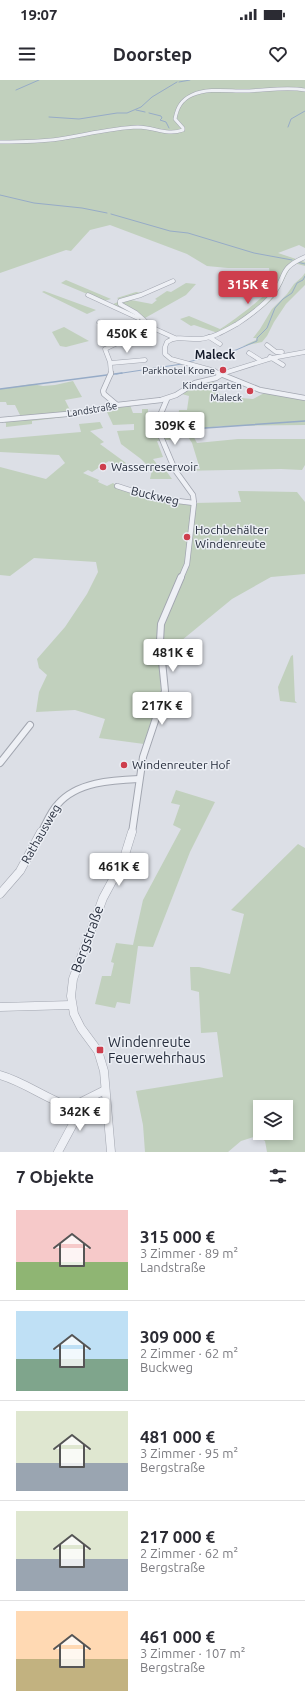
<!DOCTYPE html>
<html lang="de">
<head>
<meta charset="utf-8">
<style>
  body { margin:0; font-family:Ubuntu,sans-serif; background:#f7f7f7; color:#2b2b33; height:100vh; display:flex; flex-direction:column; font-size:15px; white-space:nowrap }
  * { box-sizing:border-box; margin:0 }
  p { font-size:13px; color:#7c7c81 }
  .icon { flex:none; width:22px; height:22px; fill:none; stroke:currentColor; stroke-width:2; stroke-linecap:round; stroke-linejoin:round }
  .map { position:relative; height:1072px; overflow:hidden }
  .panel { display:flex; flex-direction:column; background:#fff; flex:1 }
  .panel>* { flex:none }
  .controls { position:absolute; left:253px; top:1020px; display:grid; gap:8px }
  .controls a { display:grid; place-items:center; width:40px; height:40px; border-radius:0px; background:#fff; box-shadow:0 2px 6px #0003; font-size:20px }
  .price { position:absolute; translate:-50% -34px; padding:0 9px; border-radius:4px; background:#fff; color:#222; font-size:13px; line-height:26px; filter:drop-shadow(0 1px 2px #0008) }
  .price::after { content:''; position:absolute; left:50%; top:24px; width:12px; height:9px; margin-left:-6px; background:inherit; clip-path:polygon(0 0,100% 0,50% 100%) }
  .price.active { background:#ce3e4d; color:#fff }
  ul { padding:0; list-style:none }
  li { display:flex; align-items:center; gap:12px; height:100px; padding:0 16px }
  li+li { border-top:1px solid #e1e1e2 }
  li span { display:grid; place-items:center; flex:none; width:112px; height:80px; border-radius:0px; color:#555 }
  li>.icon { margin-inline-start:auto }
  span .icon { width:48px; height:48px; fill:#fffc; stroke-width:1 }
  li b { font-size:17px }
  h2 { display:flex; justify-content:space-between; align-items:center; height:48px; padding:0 16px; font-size:17px }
  .status { display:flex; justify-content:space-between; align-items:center; height:28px; padding:0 20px; background:#fff; direction:ltr }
  .status svg { height:11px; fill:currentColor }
  header { display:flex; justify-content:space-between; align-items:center; height:52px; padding:0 16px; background:#fff; font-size:18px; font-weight:700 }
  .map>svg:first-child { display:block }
</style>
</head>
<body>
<div class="status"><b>19:07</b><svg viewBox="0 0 49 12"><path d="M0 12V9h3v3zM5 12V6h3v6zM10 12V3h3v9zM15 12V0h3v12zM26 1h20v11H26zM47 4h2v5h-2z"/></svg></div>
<header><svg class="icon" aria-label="menu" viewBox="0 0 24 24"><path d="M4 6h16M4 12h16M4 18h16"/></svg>Doorstep<svg class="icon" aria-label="heart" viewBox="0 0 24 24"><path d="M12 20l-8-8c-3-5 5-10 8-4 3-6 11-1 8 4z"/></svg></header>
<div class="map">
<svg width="305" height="1072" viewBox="0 0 305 1072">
  <rect width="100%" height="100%" fill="#dcdfe6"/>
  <g fill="#c1d0bd" fill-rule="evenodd">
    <path d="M 0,0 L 305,0 L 305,168 L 299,165 L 278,173 L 305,182 L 305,186 L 294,183 C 285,194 283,205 275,216 C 267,227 237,246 224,253 L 218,253 L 194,245 L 191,246 L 180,239 L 189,236 L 220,249 C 228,245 266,216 269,210 C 273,203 270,195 269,188 L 228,188 L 207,186 L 187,174 L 110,145 L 90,150 L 71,171 L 66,170 L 0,193 Z"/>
    <path d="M 305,193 L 305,205 L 286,224 L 274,242 L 267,256 L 262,262 L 243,266 L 256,260 L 257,258 L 253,258 L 260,249 L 272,229 L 287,214 L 294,204 L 302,197 Z"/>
    <path d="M 66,200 L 111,219 L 104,221 L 61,203 Z"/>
    <path d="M 186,203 L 196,204 L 186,215 L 145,238 L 141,235 L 138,236 L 111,225 L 118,222 L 120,220 L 117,218 L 136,212 L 143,213 L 131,220 L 152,224 L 157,220 L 155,219 L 167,211 L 171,212 Z"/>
    <path d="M 44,211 L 96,230 L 87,234 L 42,212 Z"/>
    <path d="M 64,247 L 89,261 L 66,267 L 60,266 L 52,252 Z"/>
    <path d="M 73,301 L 82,317 L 65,320 L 73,336 L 32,341 L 32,344 L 6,347 L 6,343 L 1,340 L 21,337 L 15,325 L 7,325 L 6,322 L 0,322 L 0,309 L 32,304 L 43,306 L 55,305 Z"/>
    <path d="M 211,301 L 217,304 L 212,311 L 229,317 L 253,319 L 266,312 L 305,318 L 305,345 L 221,346 L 190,350 L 197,363 L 238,359 L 305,359 L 305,385 L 302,390 L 281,389 L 176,391 L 175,390 L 200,389 L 192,363 L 183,349 L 173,351 L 177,359 L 157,361 L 163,377 L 153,379 L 160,388 L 164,388 L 172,399 L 150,399 L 152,390 L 141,379 L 121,364 L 117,351 L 134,350 L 134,344 L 113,345 L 107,332 L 113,331 L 110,327 L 130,325 L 133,333 L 142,333 L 142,329 L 148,329 L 148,335 L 160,335 L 158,340 L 178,340 L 179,330 L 187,330 L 189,316 L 182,314 L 196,305 Z"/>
    <path d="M 100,342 L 103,348 L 90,351 L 104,362 L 100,364 L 126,383 L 122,389 L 109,381 L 92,392 L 88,390 L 83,393 L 99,400 L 98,402 L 107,406 L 113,403 L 117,406 L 154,418 L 194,423 L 241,422 L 238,411 L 297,412 L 305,422 L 305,494 L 271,497 L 232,519 L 159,579 L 161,612 L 144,664 L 99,658 L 105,639 L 75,630 L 36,632 L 39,612 L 47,595 L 39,588 L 37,579 L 65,547 L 87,514 L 98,492 L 96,482 L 34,478 L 10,496 L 0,495 L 0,387 L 46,399 L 65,383 L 59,375 L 0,372 L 0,359 L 81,352 L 79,344 Z"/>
    <path d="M 293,575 L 295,621 L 297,623 L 280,621 L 278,607 L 291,576 Z"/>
    <path d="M 176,710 L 215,722 L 190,772 L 153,867 L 138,866 L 130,924 L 117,922 L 115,928 L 95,924 L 102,896 L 111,896 L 114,883 L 111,882 L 116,863 L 133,865 L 143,820 L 181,749 L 173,745 L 180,725 L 171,723 Z"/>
    <path d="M 298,764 L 305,768 L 305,1072 L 267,1072 L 265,1061 L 257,1056 L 241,1061 L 228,1072 L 145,1072 L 143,1045 L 136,1011 L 223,997 L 217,952 L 201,953 L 199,912 L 191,910 L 190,887 L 199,887 L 230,894 L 244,834 L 231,830 ZM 260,1027 L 286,1027 L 286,1053 L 260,1053 Z"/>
  </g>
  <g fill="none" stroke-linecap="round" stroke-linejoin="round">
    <g stroke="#96abc7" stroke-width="1">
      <path d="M 179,2 L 190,0"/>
      <path d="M 16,10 L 39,0"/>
      <path d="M 136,30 L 145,32"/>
      <path d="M 149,33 L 161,36 L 162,38 L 160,40 L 166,42 L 169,48"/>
      <path d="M 49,37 L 79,39 L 117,33 L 127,33 L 141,27 L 152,17 L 177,2"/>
      <path d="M 288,47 L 291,39 L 305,31"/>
      <path d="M 0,115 L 34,123 L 82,128 L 107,133"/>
      <path d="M 111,134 L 170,151 L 188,153 L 254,173 L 292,180"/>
      <path d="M 297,182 L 305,184"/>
      <path d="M 188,282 L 236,270 L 257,261 L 257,258 L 267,248 L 275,228 L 283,219 L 292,213 L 297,203 L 303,200 L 305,196"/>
      <path d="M 116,294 L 182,284"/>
    </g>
    <g stroke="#96abc7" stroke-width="1.5">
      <path d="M 0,309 L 122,293"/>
      <path d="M 191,349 L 305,341"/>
    </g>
    <g stroke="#a2a6b0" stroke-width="4">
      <path id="minor-far4" d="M 0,62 C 20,62 39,62 59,59 C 85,55 111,48 138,47 C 154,47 167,56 183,50 L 183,48 L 175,39 C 177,28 181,20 192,15 C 208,8 227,11 244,11 C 264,11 285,6 305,10"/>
    </g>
    <g stroke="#a2a6b0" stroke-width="5">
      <g id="minor-far3">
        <path d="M 88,215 L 138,238"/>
        <path d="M 99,242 L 110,246 L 137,249"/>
        <path d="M 153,248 L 136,233 L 120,224 L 120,221 L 141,215 L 173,201"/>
        <path d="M 209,257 L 220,264"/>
        <path d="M 267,265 L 276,272 L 282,272"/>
        <path d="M 249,273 L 260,280"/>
        <path d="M 270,277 L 283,285"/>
        <path d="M 111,283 L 145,280"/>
        <path d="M 111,294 L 110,282 L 105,269 L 130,257 L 137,249 L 153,248 L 175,258"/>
        <path d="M 219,294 L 215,291 L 171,279 L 165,274 L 165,267 L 167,262 C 177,255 189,260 200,259 C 213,258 226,250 237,244 C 249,236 263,226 272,215 C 288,196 277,189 305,177"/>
        <path d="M 221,294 L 272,278 L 305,272"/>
      </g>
    </g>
    <g stroke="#a2a6b0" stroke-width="6">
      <g id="minor-far2">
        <path d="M 111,293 L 103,311 L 104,314 L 117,325"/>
        <path d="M 218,293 L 260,310 L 305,318"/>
        <path d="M 167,319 L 156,345 L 175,390 L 193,415 L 194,423 L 187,484 L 181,498"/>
        <path d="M 0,340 L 78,333 L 117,325 L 161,320 L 176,315 L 195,303 L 216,298 L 224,293"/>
        <path d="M 117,406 L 154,418 L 194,423"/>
      </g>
    </g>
    <g stroke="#a2a6b0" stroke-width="8">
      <g id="minor-far1">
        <path d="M 0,683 L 30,645"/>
        <path d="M 41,753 C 46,744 50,732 58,724 C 77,702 112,700 139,699"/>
        <path d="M 132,753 L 143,677 L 165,611 L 160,561 L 161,544 L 181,497"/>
      </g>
    </g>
    <g stroke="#a2a6b0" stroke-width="9">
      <g id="minor">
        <path d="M 0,814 L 20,791 L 41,752"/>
        <path d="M 0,927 L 71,925"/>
        <path d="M 0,995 C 25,1002 46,1019 71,1027 L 105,1010"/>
        <path d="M 58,1072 L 73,1044 L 75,1027"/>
        <path d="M 111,1072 L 104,991 L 98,971 L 81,948 L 74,934 L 71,916 L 73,899 L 103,818 L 123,781 L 132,752"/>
      </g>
    </g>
    <use href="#minor-far4" stroke="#eef0f5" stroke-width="3"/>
    <use href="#minor-far3" stroke="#eef0f5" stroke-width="4"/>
    <use href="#minor-far2" stroke="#eef0f5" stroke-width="4.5"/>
    <use href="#minor-far1" stroke="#eef0f5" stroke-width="6"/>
    <use href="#minor" stroke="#eef0f5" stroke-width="8"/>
  </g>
  <g fill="#ce3e4d" stroke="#ebeef4" stroke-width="1.5">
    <circle cx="223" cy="290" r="4"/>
    <circle cx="250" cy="311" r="4"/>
    <circle cx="103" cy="387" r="4"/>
    <circle cx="187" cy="457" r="4"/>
    <circle cx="124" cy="685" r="4"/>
    <rect x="96" y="966" width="8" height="8" rx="2"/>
  </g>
  <g text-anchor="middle" stroke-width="3" stroke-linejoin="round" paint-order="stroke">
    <g font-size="10" fill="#262d3c" stroke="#ebeef4" text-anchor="end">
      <text x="215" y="294">Parkhotel Krone</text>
      <text x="242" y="309">Kindergarten<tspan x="242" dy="12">Maleck</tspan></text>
    </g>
    <g font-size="10" fill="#262d3c" stroke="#ebeef4">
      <text transform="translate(92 329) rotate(-9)" y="4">Landstraße</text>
    </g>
    <g font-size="12" font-weight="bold" fill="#181e2d" stroke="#ebeef4">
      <text x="215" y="279">Maleck</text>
    </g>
    <g font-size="12" fill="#262d3c" stroke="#ebeef4" text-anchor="start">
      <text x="111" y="391">Wasserreservoir</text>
      <text x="195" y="454">Hochbehälter<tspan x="195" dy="14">Windenreute</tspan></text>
      <text x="132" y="689">Windenreuter Hof</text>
    </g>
    <g font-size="12" fill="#262d3c" stroke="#ebeef4">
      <text transform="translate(155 416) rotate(13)" y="4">Buckweg</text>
      <text transform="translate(41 754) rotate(-60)" y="4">Rathausweg</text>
    </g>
    <g font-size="14" fill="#262d3c" stroke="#ebeef4">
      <text transform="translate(87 859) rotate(-70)" y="5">Bergstraße</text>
    </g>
    <g font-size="14" fill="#262d3c" stroke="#ebeef4" text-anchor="start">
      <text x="108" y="967">Windenreute<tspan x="108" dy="16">Feuerwehrhaus</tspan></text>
    </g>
  </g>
</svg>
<div class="controls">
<a><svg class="icon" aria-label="layers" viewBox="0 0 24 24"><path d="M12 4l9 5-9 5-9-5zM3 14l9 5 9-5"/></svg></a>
</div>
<b class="price active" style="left:248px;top:225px">315K €</b>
<b class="price" style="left:127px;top:274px">450K €</b>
<b class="price" style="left:175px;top:366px">309K €</b>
<b class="price" style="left:173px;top:593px">481K €</b>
<b class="price" style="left:162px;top:646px">217K €</b>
<b class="price" style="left:119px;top:807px">461K €</b>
<b class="price" style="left:80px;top:1052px">342K €</b>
</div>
<section class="panel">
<h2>7 Objekte<svg class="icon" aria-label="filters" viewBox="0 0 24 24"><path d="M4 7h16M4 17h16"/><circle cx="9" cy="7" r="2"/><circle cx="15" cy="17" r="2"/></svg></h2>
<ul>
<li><span style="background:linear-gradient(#f6c9c9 65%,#8fb573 0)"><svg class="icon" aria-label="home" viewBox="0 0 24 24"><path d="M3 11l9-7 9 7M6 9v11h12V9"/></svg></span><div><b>315 000 €</b><p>3 Zimmer · 89 m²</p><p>Landstraße</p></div></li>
<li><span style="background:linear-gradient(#bfe0f5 60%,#7fa58c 0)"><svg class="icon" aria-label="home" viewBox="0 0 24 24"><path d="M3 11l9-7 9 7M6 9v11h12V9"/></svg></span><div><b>309 000 €</b><p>2 Zimmer · 62 m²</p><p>Buckweg</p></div></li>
<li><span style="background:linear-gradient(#dfe7d0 65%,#9aa5b1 0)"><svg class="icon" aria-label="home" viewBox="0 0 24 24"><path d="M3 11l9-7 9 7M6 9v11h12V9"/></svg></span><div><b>481 000 €</b><p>3 Zimmer · 95 m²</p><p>Bergstraße</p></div></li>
<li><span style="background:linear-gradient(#dfe7d0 60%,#9aa5b1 0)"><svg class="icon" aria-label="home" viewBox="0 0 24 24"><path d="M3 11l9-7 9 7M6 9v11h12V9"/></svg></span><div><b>217 000 €</b><p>2 Zimmer · 62 m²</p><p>Bergstraße</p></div></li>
<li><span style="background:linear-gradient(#ffd9b3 60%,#c2b280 0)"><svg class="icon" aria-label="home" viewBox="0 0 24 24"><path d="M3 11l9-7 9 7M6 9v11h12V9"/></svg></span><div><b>461 000 €</b><p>3 Zimmer · 107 m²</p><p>Bergstraße</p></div></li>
</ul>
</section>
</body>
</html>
